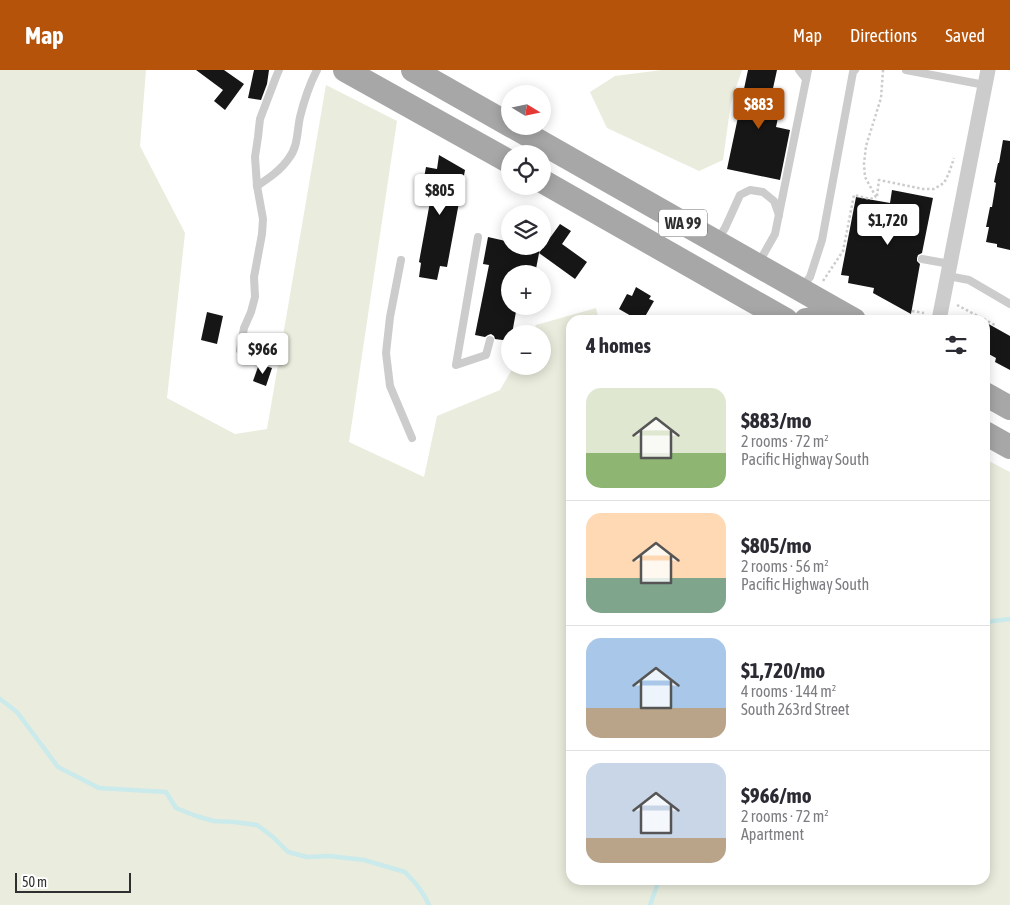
<!DOCTYPE html>
<html lang="en">
<head>
<meta charset="utf-8">
<style>
  body { margin:0; font-family:"Asap Condensed",sans-serif; background:#f2f2f3; color:#2b2b33; height:100vh; display:flex; flex-direction:column; font-size:19px; white-space:nowrap }
  * { box-sizing:border-box; margin:0 }
  p { font-size:16px; color:#7c7c81 }
  .icon { flex:none; width:28px; height:28px; fill:none; stroke:currentColor; stroke-width:2; stroke-linecap:round; stroke-linejoin:round }
  .map { position:relative; flex:1; overflow:hidden }
  .side { position:absolute; left:566px; top:245px; width:424px; height:570px; display:flex; flex-direction:column; background:#fff; border-radius:15px; box-shadow:0 2px 12px #0003 }
  .side>* { flex:none }
  .needle { width:32px; rotate:100deg }
  .buttons { position:absolute; left:501px; top:15px; display:grid; gap:10px }
  .buttons a { display:grid; place-items:center; width:50px; height:50px; border-radius:50%; background:#fff; box-shadow:0 2px 12px #0003; font-size:25px }
  .scale { position:absolute; left:15px; bottom:12px; width:116px; box-sizing:border-box; padding-left:5px; border:2px solid #2f2f2f; border-top:0; font-size:14px; line-height:18px; white-space:nowrap; color:#2f2f2f; -webkit-text-stroke:4px #fff; paint-order:stroke }
  .price { position:absolute; translate:-50% -42px; padding:0 11px; border-radius:5px; background:#fff; color:#222; font-size:16px; line-height:32px; filter:drop-shadow(0 1px 2px #0008) }
  .price::after { content:''; position:absolute; left:50%; top:30px; width:15px; height:11px; margin-left:-8px; background:inherit; clip-path:polygon(0 0,100% 0,50% 100%) }
  .price.on { background:#b45309; color:#fff }
  ul { padding:0; list-style:none }
  li { display:flex; align-items:center; gap:15px; height:125px; padding:0 20px }
  li+li { border-top:1px solid #e1e1e2 }
  li span { display:grid; place-items:center; flex:none; width:140px; height:100px; border-radius:15px; color:#555 }
  li>.icon { margin-inline-start:auto }
  span .icon { width:60px; height:60px; fill:#fffc; stroke-width:1 }
  li b { font-size:21px }
  h2 { display:flex; justify-content:space-between; align-items:center; height:60px; padding:0 20px; font-size:21px }
  header { display:flex; align-items:center; gap:30px; box-sizing:border-box; height:70px; padding:0 25px; background:#b45309; color:#fff }
  header strong { font-size:24px }
  nav { display:flex; gap:28px; margin-inline-start:auto; font-size:18px }
  .map>svg:first-child { display:block }
</style>
</head>
<body>
<header>
<strong>Map</strong>
<nav><a>Map</a><a>Directions</a><a>Saved</a></nav>
</header>
<div class="map">
<svg width="1010" height="835" viewBox="0 0 1010 835">
  <rect width="100%" height="100%" fill="#fff"/>
  <g fill="#eaecdd">
    <path d="M 0,0 L 146,0 L 140,76 L 185,163 L 167,328 L 235,364 L 267,359 L 326,15 L 397,51 L 349,372 L 424,407 L 437,346 L 500,320 L 514,296 L 542,296 L 542,264 L 532,264 L 536,255 L 596,238 L 599,250 L 571,250 L 571,810 L 985,810 L 985,389 L 1010,402 L 1010,835 L 0,835 Z"/>
    <path d="M 662,0 L 742,0 L 731,32 L 723,90 L 699,101 L 607,58 L 590,22 L 615,6 Z"/>
  </g>
  <g fill="none" stroke-linecap="round" stroke-linejoin="round">
    <g stroke="#caeaeb" stroke-width="4.5">
      <path d="M 985,553 L 993,551 L 1010,549"/>
      <path d="M 0,629 L 17,642 L 58,697 L 99,718 L 166,722 L 176,738 L 196,746 L 214,751 L 234,752 L 257,755 L 273,767 L 288,782 L 307,787 L 329,786 L 364,790 L 405,802 L 417,815 L 425,827 L 429,835"/>
      <path d="M 650,835 L 659,810"/>
    </g>
  </g>
  <g fill="#161616">
    <path d="M 196,0 L 224,0 L 244,14 L 225,40 L 214,31 L 223,20 Z"/>
    <path d="M 254,0 L 269,0 L 267,14 L 261,30 L 248,28 Z"/>
    <path d="M 748,0 L 777,0 L 768,41 L 779,43 L 776,57 L 790,60 L 780,110 L 727,99 Z"/>
    <path d="M 1003,70 L 1010,71 L 1010,180 L 997,177 L 997,174 L 986,172 L 989,157 L 986,157 L 990,137 L 992,137 L 996,113 L 994,112 L 998,93 L 999,93 Z"/>
    <path d="M 439,85 L 465,100 L 447,197 L 440,196 L 437,210 L 419,207 L 421,193 L 419,192 L 432,121 L 422,119 L 426,97 L 437,99 Z"/>
    <path d="M 892,120 L 933,128 L 922,183 L 918,185 L 917,188 L 917,191 L 920,194 L 911,244 L 873,223 L 874,218 L 848,213 L 849,206 L 841,205 L 856,127 L 890,133 Z"/>
    <path d="M 560,154 L 571,161 L 562,174 L 587,192 L 575,209 L 539,183 Z"/>
    <path d="M 488,167 L 510,172 L 510,176 L 533,176 L 540,178 L 535,204 L 523,202 L 523,204 L 510,204 L 510,236 L 517,236 L 512,264 L 510,264 L 510,271 L 495,269 L 494,266 L 491,264 L 488,265 L 485,267 L 475,265 L 489,195 L 483,194 Z"/>
    <path d="M 636,217 L 651,226 L 649,229 L 654,231 L 643,250 L 638,250 L 619,239 L 627,224 L 632,226 Z"/>
    <path d="M 207,242 L 223,246 L 217,274 L 201,270 Z"/>
    <path d="M 985,252 L 1010,266 L 1010,300 L 995,292 L 996,288 L 985,282 Z"/>
    <path d="M 259,294 L 272,298 L 266,316 L 253,311 Z"/>
  </g>
  <g fill="none" stroke-linecap="round" stroke-linejoin="round">
    <g stroke="#ccc" stroke-width="2.5" stroke-dasharray="2.5 2.5" stroke-linecap="butt">
      <path d="M 877,126 L 879,110 L 923,119 L 934,119 L 944,113 L 949,103 L 954,88"/>
      <path d="M 876,127 L 865,107 L 864,94 L 866,76 L 881,28 L 883,0"/>
      <path d="M 823,211 L 843,181 L 854,125 L 870,129 L 876,127"/>
      <path d="M 957,235 L 995,255"/>
      <path d="M 912,241 L 924,243"/>
    </g>
    <g stroke="#ccc" stroke-width="8">
      <path d="M 799,0 L 806,9"/>
      <path d="M 906,0 L 985,15"/>
      <path d="M 257,116 C 269,108 281,100 289,88 C 298,77 297,61 300,47 C 304,31 309,15 317,0"/>
      <path d="M 478,167 L 456,295 L 486,285 L 490,270"/>
      <path d="M 718,169 L 725,158 L 740,125 L 750,120 L 763,122 L 774,131 L 779,145"/>
      <path d="M 922,189 L 950,194"/>
      <path d="M 401,190 L 390,247 L 386,283 L 390,316 L 412,368"/>
      <path d="M 758,194 L 775,164 L 808,0"/>
      <path d="M 948,206 L 969,210 L 1010,234"/>
      <path d="M 801,218 L 810,207 L 822,170 L 853,2 L 855,0"/>
      <path d="M 240,280 L 244,258 L 251,242 L 255,227 L 254,207 L 262,164 L 263,149 L 257,116 L 255,87 L 258,67 L 260,49 L 276,7 L 279,0"/>
    </g>
    <path stroke="#ccc" stroke-width="15" d="M 939,250 L 988,0"/>
    <g stroke="#a7a7a7" stroke-width="24">
      <path d="M 345,0 L 510,92"/>
      <path d="M 413,0 L 510,55"/>
      <path d="M 512,56 L 854,250"/>
      <path d="M 542,111 L 786,250"/>
      <path d="M 806,250 L 818,248 L 821,250"/>
      <path d="M 985,324 L 1010,338"/>
      <path d="M 985,363 L 1010,377"/>
    </g>
  </g>
  <g text-anchor="middle" stroke-width="5" stroke-linejoin="round" paint-order="stroke">
    <rect fill="#fff" stroke="#6d6d6d" stroke-width="1" x="659" y="139.5" width="48" height="27" rx="4"/>
    <g font-size="16" font-weight="bold" fill="#2f2f2f">
      <text x="683" y="159">WA 99</text>
    </g>
  </g>
</svg>
<div class="buttons">
<a><svg class="needle" viewBox="-14 -14 28 28"><path d="M0-13l5 13h-10z" fill="#e53935"/><path d="M0 13l5-13h-10z" fill="#7c7c81"/></svg></a>
<a><svg class="icon" aria-label="locate" viewBox="0 0 24 24"><circle cx="12" cy="12" r="6"/><path d="M12 2v4M12 18v4M2 12h4M18 12h4"/></svg></a>
<a><svg class="icon" aria-label="layers" viewBox="0 0 24 24"><path d="M12 4l9 5-9 5-9-5zM3 14l9 5 9-5"/></svg></a>
<a>+</a>
<a>−</a>
</div>
<div class="scale">50 m</div>
<b class="price on" style="left:759px;top:60px">$883</b>
<b class="price" style="left:440px;top:146px">$805</b>
<b class="price" style="left:888px;top:176px">$1,720</b>
<b class="price" style="left:263px;top:305px">$966</b>
<section class="side">
<h2>4 homes<svg class="icon" aria-label="filters" viewBox="0 0 24 24"><path d="M4 7h16M4 17h16"/><circle cx="9" cy="7" r="2"/><circle cx="15" cy="17" r="2"/></svg></h2>
<ul>
<li><span style="background:linear-gradient(#dfe7d0 65%,#8fb573 0)"><svg class="icon" aria-label="home" viewBox="0 0 24 24"><path d="M3 11l9-7 9 7M6 9v11h12V9"/></svg></span><div><b>$883/mo</b><p>2 rooms · 72 m²</p><p>Pacific Highway South</p></div></li>
<li><span style="background:linear-gradient(#ffd9b3 65%,#7fa58c 0)"><svg class="icon" aria-label="home" viewBox="0 0 24 24"><path d="M3 11l9-7 9 7M6 9v11h12V9"/></svg></span><div><b>$805/mo</b><p>2 rooms · 56 m²</p><p>Pacific Highway South</p></div></li>
<li><span style="background:linear-gradient(#a9c7e8 70%,#b9a48a 0)"><svg class="icon" aria-label="home" viewBox="0 0 24 24"><path d="M3 11l9-7 9 7M6 9v11h12V9"/></svg></span><div><b>$1,720/mo</b><p>4 rooms · 144 m²</p><p>South 263rd Street</p></div></li>
<li><span style="background:linear-gradient(#c9d6e8 75%,#b9a48a 0)"><svg class="icon" aria-label="home" viewBox="0 0 24 24"><path d="M3 11l9-7 9 7M6 9v11h12V9"/></svg></span><div><b>$966/mo</b><p>2 rooms · 72 m²</p><p>Apartment</p></div></li>
</ul>
</section>
</div>
</body>
</html>
